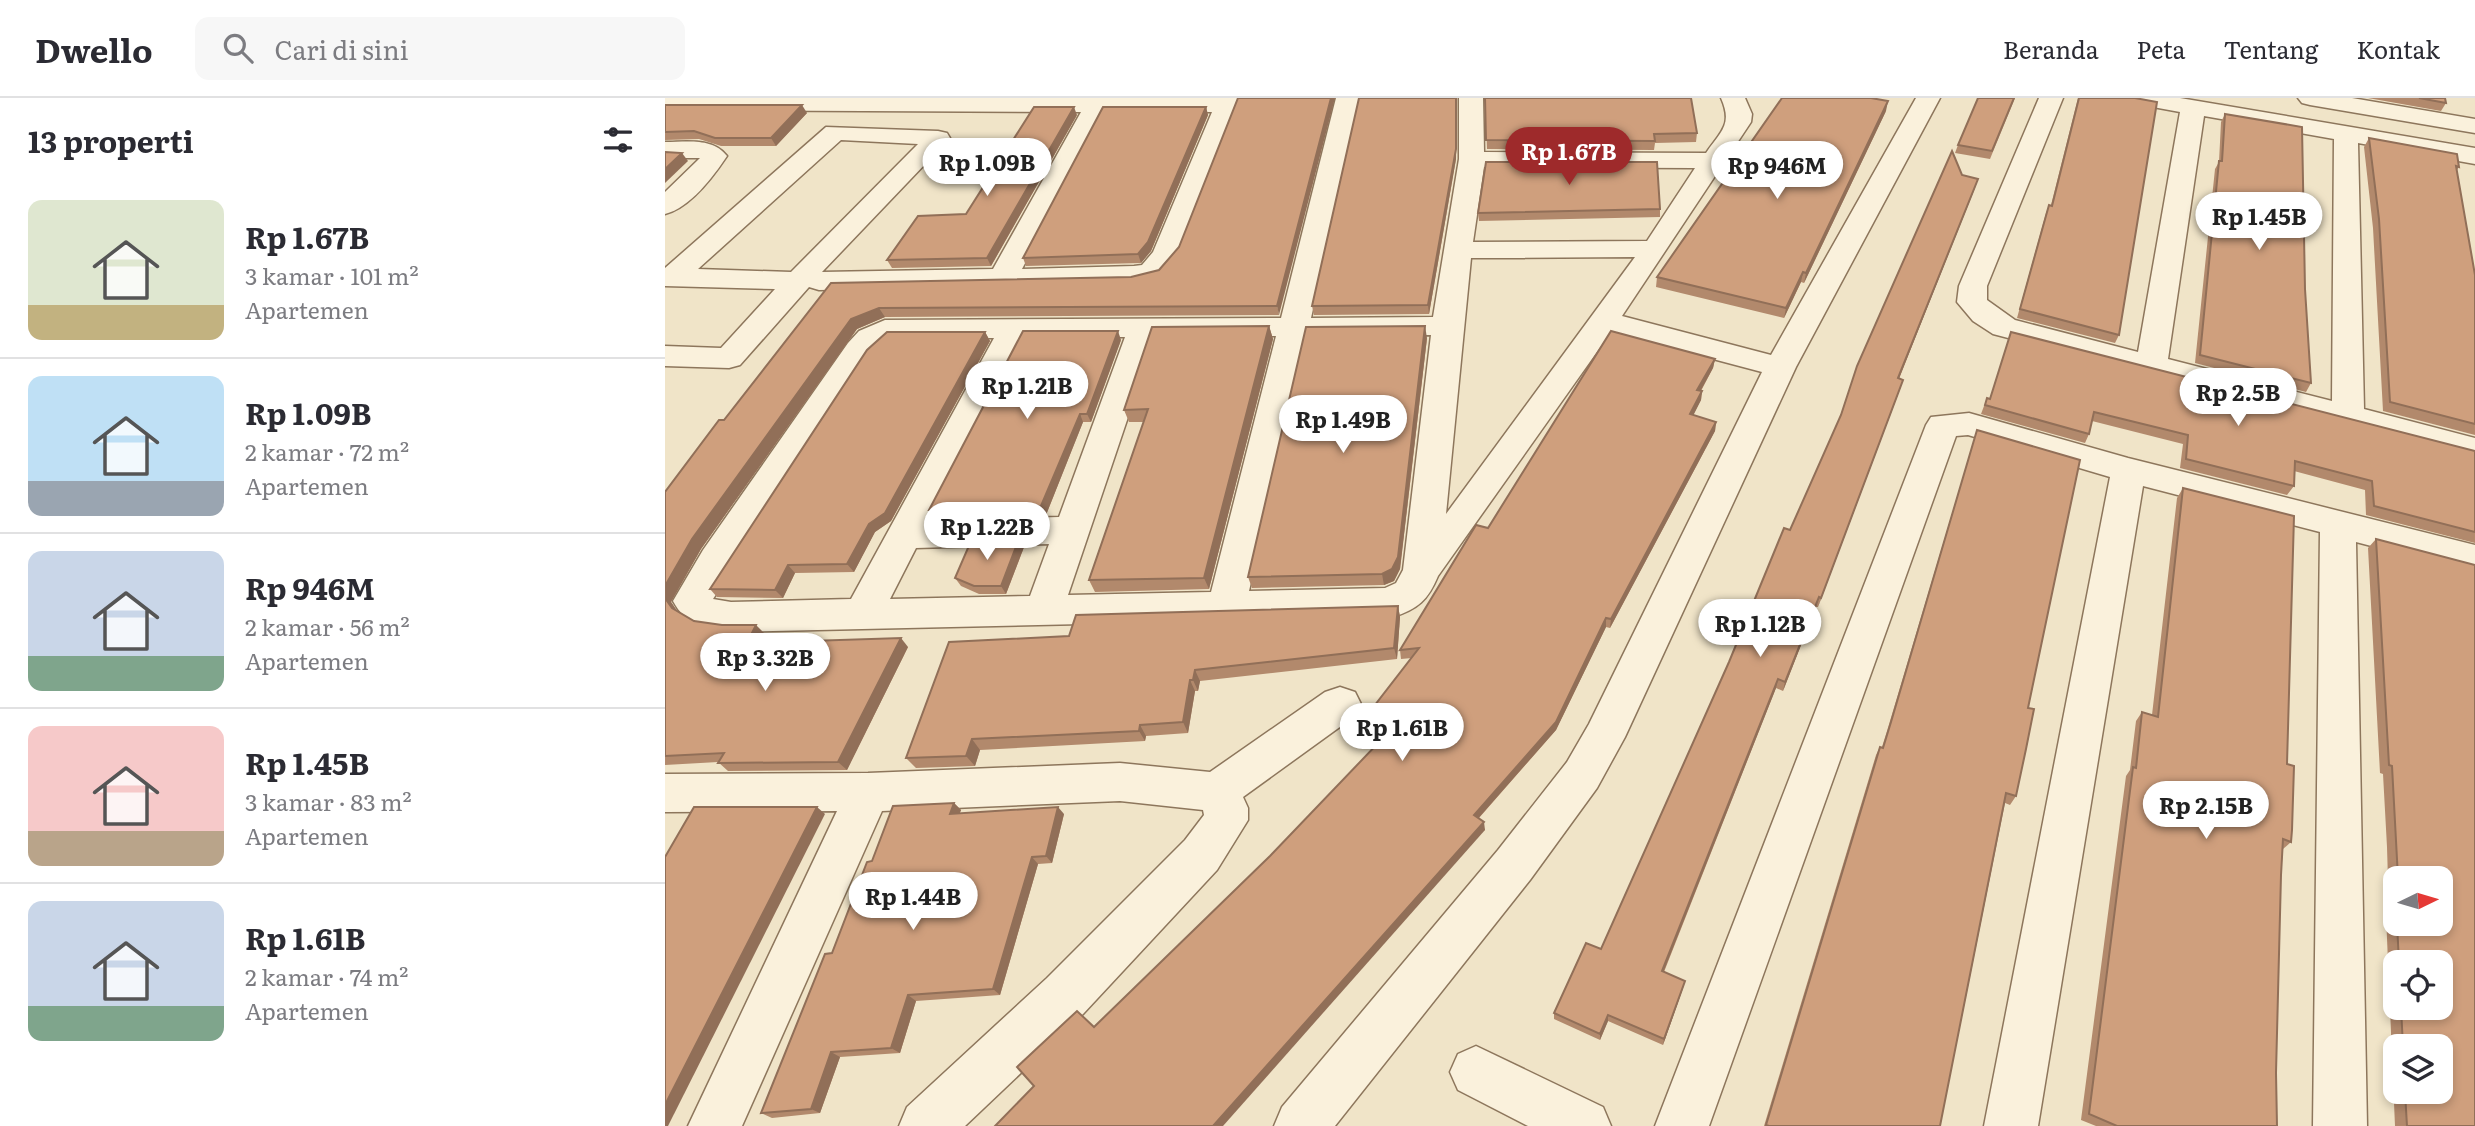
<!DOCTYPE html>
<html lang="id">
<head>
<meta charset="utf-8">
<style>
  body { margin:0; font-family:Literata,serif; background:#f7f7f7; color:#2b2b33; height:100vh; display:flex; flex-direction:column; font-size:26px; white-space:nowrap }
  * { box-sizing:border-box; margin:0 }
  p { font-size:23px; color:#7c7c81 }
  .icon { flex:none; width:38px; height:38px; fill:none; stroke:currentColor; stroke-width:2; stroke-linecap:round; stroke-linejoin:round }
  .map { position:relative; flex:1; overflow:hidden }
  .sheet { display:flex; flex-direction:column; background:#fff; width:665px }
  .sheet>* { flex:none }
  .needle { width:46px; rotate:85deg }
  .tools { position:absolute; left:1718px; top:768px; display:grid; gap:14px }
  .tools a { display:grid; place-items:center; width:70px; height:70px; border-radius:14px; background:#fff; box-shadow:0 4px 10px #0003; font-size:35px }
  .price { position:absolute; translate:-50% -60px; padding:0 16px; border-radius:24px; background:#fff; color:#222; font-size:23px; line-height:46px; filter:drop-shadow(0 2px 4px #0008) }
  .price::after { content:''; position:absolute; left:50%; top:42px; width:21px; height:16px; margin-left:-10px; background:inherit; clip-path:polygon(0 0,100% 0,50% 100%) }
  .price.selected { background:#9e2a2b; color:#fff }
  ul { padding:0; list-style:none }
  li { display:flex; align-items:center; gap:21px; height:175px; padding:0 28px }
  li+li { border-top:2px solid #e1e1e2 }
  li span { display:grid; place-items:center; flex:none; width:196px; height:140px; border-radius:14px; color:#555 }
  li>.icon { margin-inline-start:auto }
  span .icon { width:84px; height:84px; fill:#fffc; stroke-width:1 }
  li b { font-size:30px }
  h2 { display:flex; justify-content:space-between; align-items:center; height:84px; padding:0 28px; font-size:30px }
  header { display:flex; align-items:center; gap:42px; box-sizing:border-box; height:98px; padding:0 35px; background:#fff; border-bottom:2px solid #e1e1e2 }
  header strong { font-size:33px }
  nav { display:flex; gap:38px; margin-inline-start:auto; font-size:24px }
  .search { width:490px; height:63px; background:#f7f7f7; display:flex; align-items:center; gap:18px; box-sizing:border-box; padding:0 24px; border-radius:14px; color:#7c7c81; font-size:26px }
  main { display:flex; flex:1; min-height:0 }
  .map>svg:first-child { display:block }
</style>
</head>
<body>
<header>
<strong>Dwello</strong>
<div class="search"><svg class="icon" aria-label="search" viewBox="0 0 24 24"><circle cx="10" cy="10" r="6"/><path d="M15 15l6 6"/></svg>Cari di sini</div>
<nav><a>Beranda</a><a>Peta</a><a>Tentang</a><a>Kontak</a></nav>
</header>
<main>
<section class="sheet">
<h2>13 properti<svg class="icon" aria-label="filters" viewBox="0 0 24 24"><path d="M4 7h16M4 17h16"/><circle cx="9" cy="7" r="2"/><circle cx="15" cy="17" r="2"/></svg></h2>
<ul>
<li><span style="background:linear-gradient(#dfe7d0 75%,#c2b280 0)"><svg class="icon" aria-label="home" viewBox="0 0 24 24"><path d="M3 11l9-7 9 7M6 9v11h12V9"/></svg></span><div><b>Rp 1.67B</b><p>3 kamar · 101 m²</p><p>Apartemen</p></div></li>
<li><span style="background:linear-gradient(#bfe0f5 75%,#9aa5b1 0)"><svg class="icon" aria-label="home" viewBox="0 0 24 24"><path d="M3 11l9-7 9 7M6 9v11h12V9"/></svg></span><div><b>Rp 1.09B</b><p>2 kamar · 72 m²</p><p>Apartemen</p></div></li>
<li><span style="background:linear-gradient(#c9d6e8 75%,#7fa58c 0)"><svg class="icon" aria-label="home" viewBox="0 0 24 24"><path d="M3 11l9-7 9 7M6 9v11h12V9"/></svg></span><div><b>Rp 946M</b><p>2 kamar · 56 m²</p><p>Apartemen</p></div></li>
<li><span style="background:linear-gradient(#f6c9c9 75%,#b9a48a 0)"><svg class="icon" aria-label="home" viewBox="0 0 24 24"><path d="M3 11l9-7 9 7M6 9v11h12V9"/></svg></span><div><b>Rp 1.45B</b><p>3 kamar · 83 m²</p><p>Apartemen</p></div></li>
<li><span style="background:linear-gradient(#c9d6e8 75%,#7fa58c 0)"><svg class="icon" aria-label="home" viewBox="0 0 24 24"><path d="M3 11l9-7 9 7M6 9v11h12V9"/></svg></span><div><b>Rp 1.61B</b><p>2 kamar · 74 m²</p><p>Apartemen</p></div></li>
</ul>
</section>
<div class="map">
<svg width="1810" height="1028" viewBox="0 0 1810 1028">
  <rect width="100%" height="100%" fill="#f0e4c8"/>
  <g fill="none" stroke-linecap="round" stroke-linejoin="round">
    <g stroke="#8d765c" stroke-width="3">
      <g id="minor">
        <path d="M 0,0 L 577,0 L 515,157 L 497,179 L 469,186 L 154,192 L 144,189 L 75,267 L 64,270 L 0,268 L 0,248 L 56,250 L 110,191 L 0,188 L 0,170 L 161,29 L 273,33 L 282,35 L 285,40 L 157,174 L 328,171 L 416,14 L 0,12 ZM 439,14 L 547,14 L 488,154 L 477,167 L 469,168 L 357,171 ZM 176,42 L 253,46 L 126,174 L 33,171 Z"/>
        <path d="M 671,0 L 695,0 L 646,220 L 768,219 L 794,61 L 794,0 L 818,0 L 819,54 L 1041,55 C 1056,33 1068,27 1056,0 L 1080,0 L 1087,16 L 1086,24 L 957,218 L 1106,257 L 1251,0 L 1275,0 L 1131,269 L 960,639 L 932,690 L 865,782 L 670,1028 L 609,1028 L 617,1009 L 833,752 L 902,664 L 924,626 L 1097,274 L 946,234 L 773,478 C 763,502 753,511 728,519 L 66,534 C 39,532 21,527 8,503 L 38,452 L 183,245 L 194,233 L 220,222 L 616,220 ZM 819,69 L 1030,70 L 982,143 L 808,144 ZM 970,159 L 781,416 L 806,160 ZM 766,237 L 738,472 L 731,485 L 720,490 L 584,493 L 642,238 ZM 611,238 L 546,494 L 403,497 L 490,239 ZM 360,239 L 460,239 L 394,419 L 265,423 ZM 226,240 L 329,240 L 186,501 L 66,504 L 48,501 L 205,259 ZM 384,446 L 365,498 L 225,501 L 251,450 Z"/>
        <path d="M 1374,0 L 1398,0 L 1322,188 L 1322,202 L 1350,222 L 1473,254 L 1515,14 L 1466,5 L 1462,0 L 1515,0 L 1810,50 L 1810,66 L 1693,45 L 1699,311 L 1810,340 L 1810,362 L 1328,236 L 1308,223 L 1292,204 L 1294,188 ZM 1539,18 L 1669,41 L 1667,303 L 1503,261 Z"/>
        <path d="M 1633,0 L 1687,0 L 1810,21 L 1810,35 L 1645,7 L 1637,5 Z"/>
        <path d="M 0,44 C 21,44 48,39 62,58 C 48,79 25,110 0,116 L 0,94 L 35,60 L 0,60 Z"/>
        <path d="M 1304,315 L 1463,360 L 1810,447 L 1810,475 L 1691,444 L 1702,1028 L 1648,1028 L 1655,434 L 1478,388 L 1373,1028 L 1319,1028 L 1445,379 L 1303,337 L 1291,338 L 1044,1028 L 990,1028 L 1261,327 L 1266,319 Z"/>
        <path d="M 675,589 L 690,594 L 696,606 L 690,618 L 578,699 L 583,710 L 583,722 L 552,772 L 418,916 L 300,1028 L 234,1028 L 242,1009 L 382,880 L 520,742 L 539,717 L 538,712 L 455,703 L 217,713 L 77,1028 L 23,1028 L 172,713 L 0,714 L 0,676 L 203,675 L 455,665 L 545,674 L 660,594 Z"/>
        <path d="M 811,948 L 938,1009 L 946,1028 L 863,1028 L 793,992 L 785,974 L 793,956 Z"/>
      </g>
    </g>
    <use href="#minor" fill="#faf1dc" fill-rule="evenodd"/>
  </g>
  <g fill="#b2896c" fill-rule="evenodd">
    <path d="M 573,0 L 614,217 L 220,219 L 192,231 L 36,451 L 6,504 L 12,513 L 29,523 L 100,536 L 96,545 L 243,549 L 182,672 L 63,673 L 53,664 L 0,667 L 0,394 L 59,322 L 166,185 L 466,179 L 494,172 L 514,149 Z"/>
    <path d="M 694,0 L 792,0 L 791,61 L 764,216 L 649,217 L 647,208 Z"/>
    <path d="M 820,0 L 1032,35 L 1031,44 L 990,45 L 989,52 L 822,51 Z"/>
    <path d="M 1313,0 L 1350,0 L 1325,61 L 1290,55 L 1293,47 Z"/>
    <path d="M 1413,0 L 1470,0 L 1454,237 L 1450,245 L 1352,220 L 1381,115 L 1384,107 L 1386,107 Z"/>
    <path d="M 1703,0 L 1780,0 L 1781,5 L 1776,13 Z"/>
    <path d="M 0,7 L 142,15 L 111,48 L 56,48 L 34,41 L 0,42 Z"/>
    <path d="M 541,9 L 543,17 L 486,153 L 476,165 L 361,168 L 358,160 Z"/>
    <path d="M 1221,13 L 1139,185 L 1136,184 L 1119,220 L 991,189 L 992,179 Z"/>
    <path d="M 1560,16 L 1640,191 L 1646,285 L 1641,294 L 1530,265 L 1550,71 L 1554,64 L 1556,24 Z"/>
    <path d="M 412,17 L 326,168 L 227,170 L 222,162 L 301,116 Z"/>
    <path d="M 1704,40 L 1794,69 L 1792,72 L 1810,177 L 1810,337 L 1718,313 L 1708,130 L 1699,49 Z"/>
    <path d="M 1297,77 L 1313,81 L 1234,281 L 1238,282 L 1235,291 L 1153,509 L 1151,509 L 1118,593 L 1111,590 L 999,874 L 1018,890 L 998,947 L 943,923 L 935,942 L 889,921 L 889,915 L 936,851 L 1125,432 Z"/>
    <path d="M 995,111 L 995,119 L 814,123 L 813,115 Z"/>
    <path d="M 604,228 L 608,241 L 544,491 L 430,494 L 424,482 L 479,324 L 464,324 L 459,312 Z"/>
    <path d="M 320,234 L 325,243 L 226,423 L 210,434 L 189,474 L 130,475 L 118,500 L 52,499 L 45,491 Z"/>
    <path d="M 1346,234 L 1810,353 L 1810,445 L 1701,417 L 1700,392 L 1629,373 L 1629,388 L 1622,397 L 1515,370 L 1518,346 L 1427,323 L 1424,336 L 1420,345 L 1316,316 L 1322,300 L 1325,301 Z"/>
    <path d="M 762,240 L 735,471 L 729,483 L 719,487 L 587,490 L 583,479 Z"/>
    <path d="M 456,242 L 426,324 L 418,324 L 381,417 L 269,420 L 264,412 Z"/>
    <path d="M 1050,261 L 1048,270 L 1036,293 L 1037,293 L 1036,302 L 1028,317 L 1051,324 L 1050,333 L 945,530 L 941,529 L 891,632 L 814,720 L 820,732 L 429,929 L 605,758 L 713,646 L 695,637 L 693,629 L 747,560 L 736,561 L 735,552 L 823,430 Z"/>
    <path d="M 1312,332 L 1363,610 L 1351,698 L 1345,707 L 1340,705 L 1275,1028 L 1099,1028 L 1211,657 L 1215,649 L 1217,649 L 1222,633 Z"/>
    <path d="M 1518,390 L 1622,666 L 1626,744 L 1618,751 L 1616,777 L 1611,975 L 1612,1028 L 1431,1028 L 1416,1022 L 1461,678 L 1465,672 L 1471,623 L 1477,614 L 1487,617 L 1512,400 Z"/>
    <path d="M 1711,441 L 1810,467 L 1810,1028 L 1730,1028 L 1721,817 L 1724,815 L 1722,749 L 1718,676 L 1715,675 L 1703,450 ZM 1731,780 L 1776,780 L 1776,826 L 1731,826 ZM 1731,864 L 1776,864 L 1776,910 L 1731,910 ZM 1731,948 L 1776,948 L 1776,994 L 1731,994 Z"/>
    <path d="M 359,449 L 341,496 L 314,496 L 296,488 L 290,480 Z"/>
    <path d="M 733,508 L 735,519 L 732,561 L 535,583 L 533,593 L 530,593 L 523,635 L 481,638 L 480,643 L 315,652 L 310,668 L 251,670 L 241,660 L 404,538 Z"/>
    <path d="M 289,705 L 296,712 L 294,716 L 399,716 L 387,765 L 373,766 L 335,897 L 251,903 L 235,955 L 175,959 L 155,1015 L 107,1020 L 96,1015 L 207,763 Z"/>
  </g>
  <g fill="#916f58">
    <path d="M 666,0 L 670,0 L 614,217 L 612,208 Z"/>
    <path d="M 791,0 L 791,61 L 764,216 L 763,207 Z"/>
    <path d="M 1223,3 L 1221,13 L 1139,185 L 1141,175 Z"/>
    <path d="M 137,7 L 142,15 L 111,48 L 106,40 Z"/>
    <path d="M 409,9 L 412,17 L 326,168 L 322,160 Z"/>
    <path d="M 541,9 L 543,17 L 486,153 L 476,165 L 473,156 Z"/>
    <path d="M 17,55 L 23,63 L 0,85 L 0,71 Z"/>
    <path d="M 1313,81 L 1310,90 L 1230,290 L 1233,280 Z"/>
    <path d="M 1138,174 L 1136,184 L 1119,220 L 1121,210 Z"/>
    <path d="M 214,210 L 220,219 L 192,231 L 36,451 L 6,504 L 17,520 L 7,510 L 0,500 L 0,488 L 27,441 L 186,221 Z"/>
    <path d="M 604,228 L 608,241 L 544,491 L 539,480 Z"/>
    <path d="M 760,228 L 762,240 L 735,471 L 729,483 L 719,487 L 717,476 Z"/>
    <path d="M 453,233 L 456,242 L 426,324 L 422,316 Z"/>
    <path d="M 320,234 L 325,243 L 226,423 L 210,434 L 189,474 L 182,466 L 204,426 Z"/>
    <path d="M 1050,261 L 1048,270 L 1031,301 L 1032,292 Z"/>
    <path d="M 1238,282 L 1235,291 L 1153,509 L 1156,500 Z"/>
    <path d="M 1037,293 L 1036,302 L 1024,326 L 1025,316 Z"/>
    <path d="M 415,316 L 418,324 L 381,417 L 376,408 Z"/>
    <path d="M 1051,324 L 1050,333 L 945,530 L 946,521 Z"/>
    <path d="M 354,441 L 359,449 L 341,496 L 336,488 Z"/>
    <path d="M 123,467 L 130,475 L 118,500 L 110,492 Z"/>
    <path d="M 1154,499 L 1151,509 L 1118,593 L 1120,584 Z"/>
    <path d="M 733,508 L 735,519 L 732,561 L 729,550 Z"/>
    <path d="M 941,520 L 941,529 L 891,632 L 810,724 L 809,717 Z"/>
    <path d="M 91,527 L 100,536 L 91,555 L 82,545 Z"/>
    <path d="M 236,540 L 243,549 L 182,672 L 173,664 Z"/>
    <path d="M 530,572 L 535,583 L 533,593 L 528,582 Z"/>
    <path d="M 1113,581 L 1111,590 L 996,880 L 997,873 Z"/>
    <path d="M 525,582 L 530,593 L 523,635 L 518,624 Z"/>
    <path d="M 475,627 L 481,638 L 480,643 L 474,633 Z"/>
    <path d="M 307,641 L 315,652 L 310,668 L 301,658 Z"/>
    <path d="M 289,705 L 296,712 L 292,723 L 285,716 Z"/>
    <path d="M 152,709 L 160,716 L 3,1028 L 0,1028 L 0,1007 Z"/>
    <path d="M 393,709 L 399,716 L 387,765 L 381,758 Z"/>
    <path d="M 819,724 L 820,732 L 558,1028 L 548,1028 Z"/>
    <path d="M 367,759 L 373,766 L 335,897 L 328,891 Z"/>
    <path d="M 1020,883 L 1018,890 L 998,947 L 999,941 Z"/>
    <path d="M 243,897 L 251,903 L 235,955 L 226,950 Z"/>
    <path d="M 943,917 L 943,923 L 935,942 L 935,936 Z"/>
    <path d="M 166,954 L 175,959 L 155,1015 L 146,1011 Z"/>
  </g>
  <g fill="#cf9f7d" stroke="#916f58" stroke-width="2">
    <path d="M 573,0 L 666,0 L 612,208 L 214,210 L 186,221 L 27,441 L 0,488 L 0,394 L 54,322 L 59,322 L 166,185 L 466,179 L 494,172 L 514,149 Z"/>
    <path d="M 694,0 L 791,0 L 791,51 L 763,207 L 647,208 Z"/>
    <path d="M 820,0 L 1026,0 L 1032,35 L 989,36 L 990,43 L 821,42 Z"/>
    <path d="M 1117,0 L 1206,0 L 1223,3 L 1141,175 L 1138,174 L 1121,210 L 992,179 Z"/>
    <path d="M 1313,0 L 1349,0 L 1327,53 L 1293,47 Z"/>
    <path d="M 1414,0 L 1470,0 L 1492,4 L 1454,237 L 1355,211 L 1384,107 L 1387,108 Z"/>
    <path d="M 1754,0 L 1780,0 L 1781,5 Z"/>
    <path d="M 0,7 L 137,7 L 106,40 L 50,40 L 29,33 L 0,34 Z"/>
    <path d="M 369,9 L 409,9 L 322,160 L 222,162 L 253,118 L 301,116 Z"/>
    <path d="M 438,9 L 541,9 L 483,144 L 473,156 L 358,160 Z"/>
    <path d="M 1560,16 L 1637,29 L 1640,191 L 1646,285 L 1535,257 L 1554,63 L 1557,63 Z"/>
    <path d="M 1704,40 L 1792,56 L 1794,69 L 1791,68 L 1810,177 L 1810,326 L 1725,304 L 1714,121 Z"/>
    <path d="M 1287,53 L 1297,77 L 1313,81 L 1233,280 L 1238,282 L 1156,500 L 1154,499 L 1120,584 L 1113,581 L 997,873 L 1020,883 L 999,941 L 943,917 L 935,936 L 889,915 L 921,845 L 936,851 L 1064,564 L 1119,430 L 1125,432 L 1176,317 L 1192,268 Z"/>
    <path d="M 0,54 L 17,55 L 0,71 Z"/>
    <path d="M 821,64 L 992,64 L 995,111 L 813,115 Z"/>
    <path d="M 604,228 L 539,480 L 424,482 L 483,311 L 459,312 L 487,229 Z"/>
    <path d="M 760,228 L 733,459 L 727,471 L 717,476 L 583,479 L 641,229 Z"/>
    <path d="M 358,233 L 453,233 L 422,316 L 415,316 L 376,408 L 264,412 Z"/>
    <path d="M 946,233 L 1050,261 L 1032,292 L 1037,293 L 1025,316 L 1051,324 L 946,521 L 941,520 L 891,624 L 809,717 L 819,724 L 548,1028 L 330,1028 L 369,988 L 352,969 L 412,913 L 429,929 L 605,758 L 717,641 L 693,629 L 754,550 L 735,552 L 811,427 L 823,430 Z"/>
    <path d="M 222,234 L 320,234 L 220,415 L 204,426 L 182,466 L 123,467 L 110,492 L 45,491 L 202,252 Z"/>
    <path d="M 1346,234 L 1810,353 L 1810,434 L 1709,408 L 1707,383 L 1630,363 L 1629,388 L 1521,361 L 1523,337 L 1429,314 L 1424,336 L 1320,307 L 1322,300 L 1325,301 Z"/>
    <path d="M 1312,332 L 1415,362 L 1363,610 L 1369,611 L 1361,651 L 1351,698 L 1341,695 L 1275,1028 L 1104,1028 L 1101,1027 L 1215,649 L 1218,650 L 1226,624 Z"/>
    <path d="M 1518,390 L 1629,418 L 1622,666 L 1629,668 L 1627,732 L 1626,744 L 1618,741 L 1616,777 L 1611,975 L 1612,1028 L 1452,1028 L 1424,1016 L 1468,669 L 1471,670 L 1477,614 L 1493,619 Z"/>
    <path d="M 354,441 L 336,488 L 309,488 L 290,480 L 306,443 Z"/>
    <path d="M 1711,441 L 1810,467 L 1810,1028 L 1742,1028 L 1740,994 L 1776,994 L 1776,948 L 1738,948 L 1736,910 L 1776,910 L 1776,864 L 1734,864 L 1732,826 L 1776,826 L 1776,780 L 1733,780 L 1727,668 L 1724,667 Z"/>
    <path d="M 0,500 L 7,510 L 29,523 L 57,527 L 91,527 L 82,545 L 236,540 L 173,664 L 53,665 L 59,655 L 0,658 Z"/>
    <path d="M 733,508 L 729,550 L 530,572 L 528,582 L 525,582 L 518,624 L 475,627 L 474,633 L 307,641 L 301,658 L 241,660 L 284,544 L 404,538 L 411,517 Z"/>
    <path d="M 289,705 L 285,716 L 393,709 L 381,758 L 367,759 L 328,891 L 243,897 L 226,950 L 166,954 L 146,1011 L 96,1015 L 160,856 L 167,855 L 202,764 L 207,763 L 228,708 Z"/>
    <path d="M 29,709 L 152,709 L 0,1007 L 0,759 Z"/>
  </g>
</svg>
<div class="tools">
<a><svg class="needle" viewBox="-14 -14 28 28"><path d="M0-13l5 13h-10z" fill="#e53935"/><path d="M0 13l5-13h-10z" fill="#7c7c81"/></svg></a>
<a><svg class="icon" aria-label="locate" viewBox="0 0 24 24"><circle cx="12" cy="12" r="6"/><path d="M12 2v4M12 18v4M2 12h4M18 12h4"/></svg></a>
<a><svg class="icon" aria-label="layers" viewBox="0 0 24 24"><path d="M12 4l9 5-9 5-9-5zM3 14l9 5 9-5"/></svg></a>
</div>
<b class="price selected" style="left:904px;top:89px">Rp 1.67B</b>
<b class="price" style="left:322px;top:100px">Rp 1.09B</b>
<b class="price" style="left:1112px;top:103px">Rp 946M</b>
<b class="price" style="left:1594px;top:154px">Rp 1.45B</b>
<b class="price" style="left:362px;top:323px">Rp 1.21B</b>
<b class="price" style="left:1573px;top:330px">Rp 2.5B</b>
<b class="price" style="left:678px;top:357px">Rp 1.49B</b>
<b class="price" style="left:322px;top:464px">Rp 1.22B</b>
<b class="price" style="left:1095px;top:561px">Rp 1.12B</b>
<b class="price" style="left:100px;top:595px">Rp 3.32B</b>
<b class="price" style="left:737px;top:665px">Rp 1.61B</b>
<b class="price" style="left:1541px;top:743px">Rp 2.15B</b>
<b class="price" style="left:248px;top:834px">Rp 1.44B</b>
</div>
</main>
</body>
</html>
